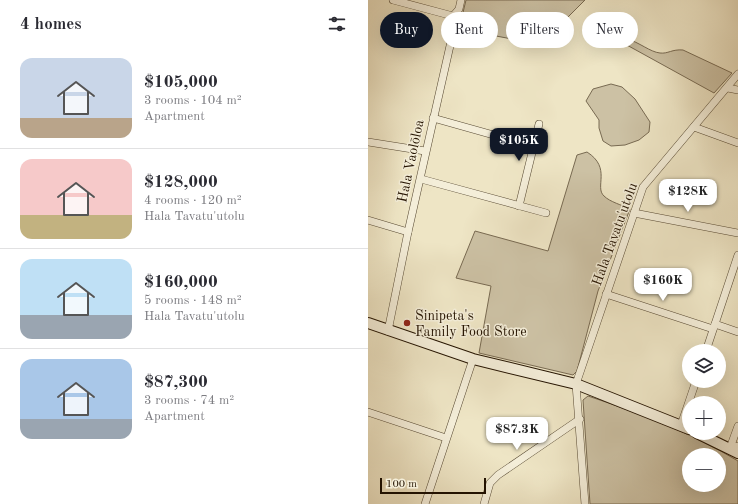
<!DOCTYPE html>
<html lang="en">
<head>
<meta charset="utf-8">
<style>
  body { margin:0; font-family:"Old Standard TT",serif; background:#f7f7f7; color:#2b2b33; height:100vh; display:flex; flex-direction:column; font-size:15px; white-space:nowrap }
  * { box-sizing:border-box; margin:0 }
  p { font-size:13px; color:#7c7c81 }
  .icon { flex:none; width:22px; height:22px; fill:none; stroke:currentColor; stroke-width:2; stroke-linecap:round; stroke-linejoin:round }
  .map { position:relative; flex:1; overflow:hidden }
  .drawer { display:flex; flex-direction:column; background:#fff; width:368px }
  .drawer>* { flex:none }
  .banner { position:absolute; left:12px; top:12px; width:298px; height:36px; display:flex; gap:8px }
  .controls { position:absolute; left:314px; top:344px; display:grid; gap:8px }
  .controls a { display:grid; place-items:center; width:44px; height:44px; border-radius:50%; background:#fff; box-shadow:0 4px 16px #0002; font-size:20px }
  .scale { position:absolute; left:12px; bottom:10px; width:106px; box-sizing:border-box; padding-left:4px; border:2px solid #241301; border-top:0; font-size:11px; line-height:14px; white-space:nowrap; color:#241301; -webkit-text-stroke:3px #f4eed9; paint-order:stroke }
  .price { position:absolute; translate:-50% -34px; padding:0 9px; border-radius:8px; background:#fff; color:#222; font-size:13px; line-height:26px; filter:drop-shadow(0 1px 2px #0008) }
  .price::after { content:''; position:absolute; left:50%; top:24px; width:12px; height:9px; margin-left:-6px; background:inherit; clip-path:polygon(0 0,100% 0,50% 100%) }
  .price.selected { background:#111827; color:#fff }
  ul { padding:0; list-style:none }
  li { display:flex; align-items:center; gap:12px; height:100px; padding:0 20px }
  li+li { border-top:1px solid #e1e1e2 }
  li span { display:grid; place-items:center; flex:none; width:112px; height:80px; border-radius:12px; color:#555 }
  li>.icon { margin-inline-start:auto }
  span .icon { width:48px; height:48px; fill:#fffc; stroke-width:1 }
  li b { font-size:17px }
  h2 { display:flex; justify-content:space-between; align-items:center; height:48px; padding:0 20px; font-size:17px }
  .pill { padding:0 14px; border-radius:18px; background:#fff; box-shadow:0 4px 16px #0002; font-size:14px; line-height:36px }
  .pill.selected { background:#111827; color:#fff }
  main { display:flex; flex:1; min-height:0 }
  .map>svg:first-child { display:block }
</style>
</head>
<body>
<main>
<section class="drawer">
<h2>4 homes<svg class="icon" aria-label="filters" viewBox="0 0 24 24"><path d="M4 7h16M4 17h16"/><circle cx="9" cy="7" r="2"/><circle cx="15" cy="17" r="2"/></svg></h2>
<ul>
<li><span style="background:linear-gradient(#c9d6e8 75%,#b9a48a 0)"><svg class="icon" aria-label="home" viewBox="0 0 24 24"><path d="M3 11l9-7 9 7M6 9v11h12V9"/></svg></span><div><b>$105,000</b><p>3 rooms · 104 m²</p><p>Apartment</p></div></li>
<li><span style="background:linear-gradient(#f6c9c9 70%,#c2b280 0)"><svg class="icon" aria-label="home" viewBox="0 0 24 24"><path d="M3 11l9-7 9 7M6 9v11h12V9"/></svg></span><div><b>$128,000</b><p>4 rooms · 120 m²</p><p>Hala Tavatu'utolu</p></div></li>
<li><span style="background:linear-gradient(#bfe0f5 70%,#9aa5b1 0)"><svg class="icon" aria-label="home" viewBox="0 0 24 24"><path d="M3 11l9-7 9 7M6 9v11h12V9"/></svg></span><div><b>$160,000</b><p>5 rooms · 148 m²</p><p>Hala Tavatu'utolu</p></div></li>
<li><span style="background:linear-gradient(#a9c7e8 75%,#9aa5b1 0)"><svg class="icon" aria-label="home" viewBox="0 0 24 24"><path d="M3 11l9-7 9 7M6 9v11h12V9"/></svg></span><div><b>$87,300</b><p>3 rooms · 74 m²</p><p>Apartment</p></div></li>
</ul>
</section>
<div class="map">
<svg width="370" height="504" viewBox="0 0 370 504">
  <rect width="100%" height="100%" fill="#eee5c5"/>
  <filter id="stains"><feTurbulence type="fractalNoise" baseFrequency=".005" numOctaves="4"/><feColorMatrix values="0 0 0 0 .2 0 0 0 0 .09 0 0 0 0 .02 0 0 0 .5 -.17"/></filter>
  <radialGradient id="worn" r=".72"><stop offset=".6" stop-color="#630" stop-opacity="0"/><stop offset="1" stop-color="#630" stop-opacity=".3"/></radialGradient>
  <g fill="#ccc1a4" stroke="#786a52" fill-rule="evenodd">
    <path d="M 98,0 L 217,0 L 192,25 L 181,46 L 91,29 Z"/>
    <path d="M 259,39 C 271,42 282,52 292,53 C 300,54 304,49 315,50 L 364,73 L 346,93 L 257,44 L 254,40 Z"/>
    <path d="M 243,84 L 254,87 L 267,99 L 282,122 L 281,132 L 271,140 L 257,145 L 243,146 L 235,141 L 231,128 L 231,120 L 218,101 L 225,89 Z"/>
    <path d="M 219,152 C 244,168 226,187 236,196 C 242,202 254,205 262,209 L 230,291 L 209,371 L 205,375 L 111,353 L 123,286 L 88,278 L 107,231 L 180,251 L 209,155 Z"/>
    <path d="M 220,396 C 271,413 324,433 370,461 L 370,504 L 222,504 L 215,400 ZM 321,455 L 351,455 L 351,485 L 321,485 Z"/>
  </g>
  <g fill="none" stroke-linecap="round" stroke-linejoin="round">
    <g stroke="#564832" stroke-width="8">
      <g id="minor">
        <path d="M 25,0 L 85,16"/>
        <path d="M 360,88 L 370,90"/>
        <path d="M 65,118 L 165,146"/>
        <path d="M 326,127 L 370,143"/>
        <path d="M 0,142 L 57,151"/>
        <path d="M 53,179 L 178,213"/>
        <path d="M 151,206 L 171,124"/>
        <path d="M 266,213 L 370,233"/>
        <path d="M 0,220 L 40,232"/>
        <path d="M 238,294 L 345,329"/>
        <path d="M 347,324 L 370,332"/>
        <path d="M 20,331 L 40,232 L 86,28 L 85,16 L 91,9 L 93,0"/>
        <path d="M 338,351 L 370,255"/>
        <path d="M 0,412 L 78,438"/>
        <path d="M 313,425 L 328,381"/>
        <path d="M 370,426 L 362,448 L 370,446"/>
        <path d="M 57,504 L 105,359"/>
        <path d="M 116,504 L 122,483 L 130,475 L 212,419"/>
        <path d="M 217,504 L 208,384 L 275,187 L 370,74"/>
      </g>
    </g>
    <g stroke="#241301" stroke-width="12">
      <g id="secondary">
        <path d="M 0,323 L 105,359 L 208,384 L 321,429"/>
        <path d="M 329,433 L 370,453"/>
      </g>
    </g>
    <use href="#minor" stroke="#f4eed9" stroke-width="7"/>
    <use href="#secondary" stroke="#f4eed9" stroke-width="10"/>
  </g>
  <circle fill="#8f2418" stroke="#f4eed9" stroke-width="1.5" cx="39" cy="323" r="4"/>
  <g text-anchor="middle" stroke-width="3" stroke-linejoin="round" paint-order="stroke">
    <g font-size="14" fill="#241301" stroke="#f4eed9">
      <text transform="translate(42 161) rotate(-78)" y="5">Hala Vaolōloa</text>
      <text transform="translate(246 234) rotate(-70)" y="5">Hala Tavatu'utolu</text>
    </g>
    <g font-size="14" fill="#241301" stroke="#f4eed9" text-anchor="start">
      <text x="47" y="320">Sinipeta's<tspan x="47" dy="16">Family Food Store</tspan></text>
    </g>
  </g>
  <rect width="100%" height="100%" filter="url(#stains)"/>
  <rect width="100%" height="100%" fill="url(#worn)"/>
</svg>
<div class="controls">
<a><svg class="icon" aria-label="layers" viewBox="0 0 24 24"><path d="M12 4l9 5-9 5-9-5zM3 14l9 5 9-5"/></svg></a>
<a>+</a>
<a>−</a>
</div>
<div class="scale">100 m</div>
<b class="price selected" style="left:151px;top:162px">$105K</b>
<b class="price" style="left:320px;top:213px">$128K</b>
<b class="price" style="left:295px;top:302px">$160K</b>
<b class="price" style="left:149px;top:451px">$87.3K</b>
<div class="banner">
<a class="pill selected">Buy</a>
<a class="pill">Rent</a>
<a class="pill">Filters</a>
<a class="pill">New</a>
</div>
</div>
</main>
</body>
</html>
